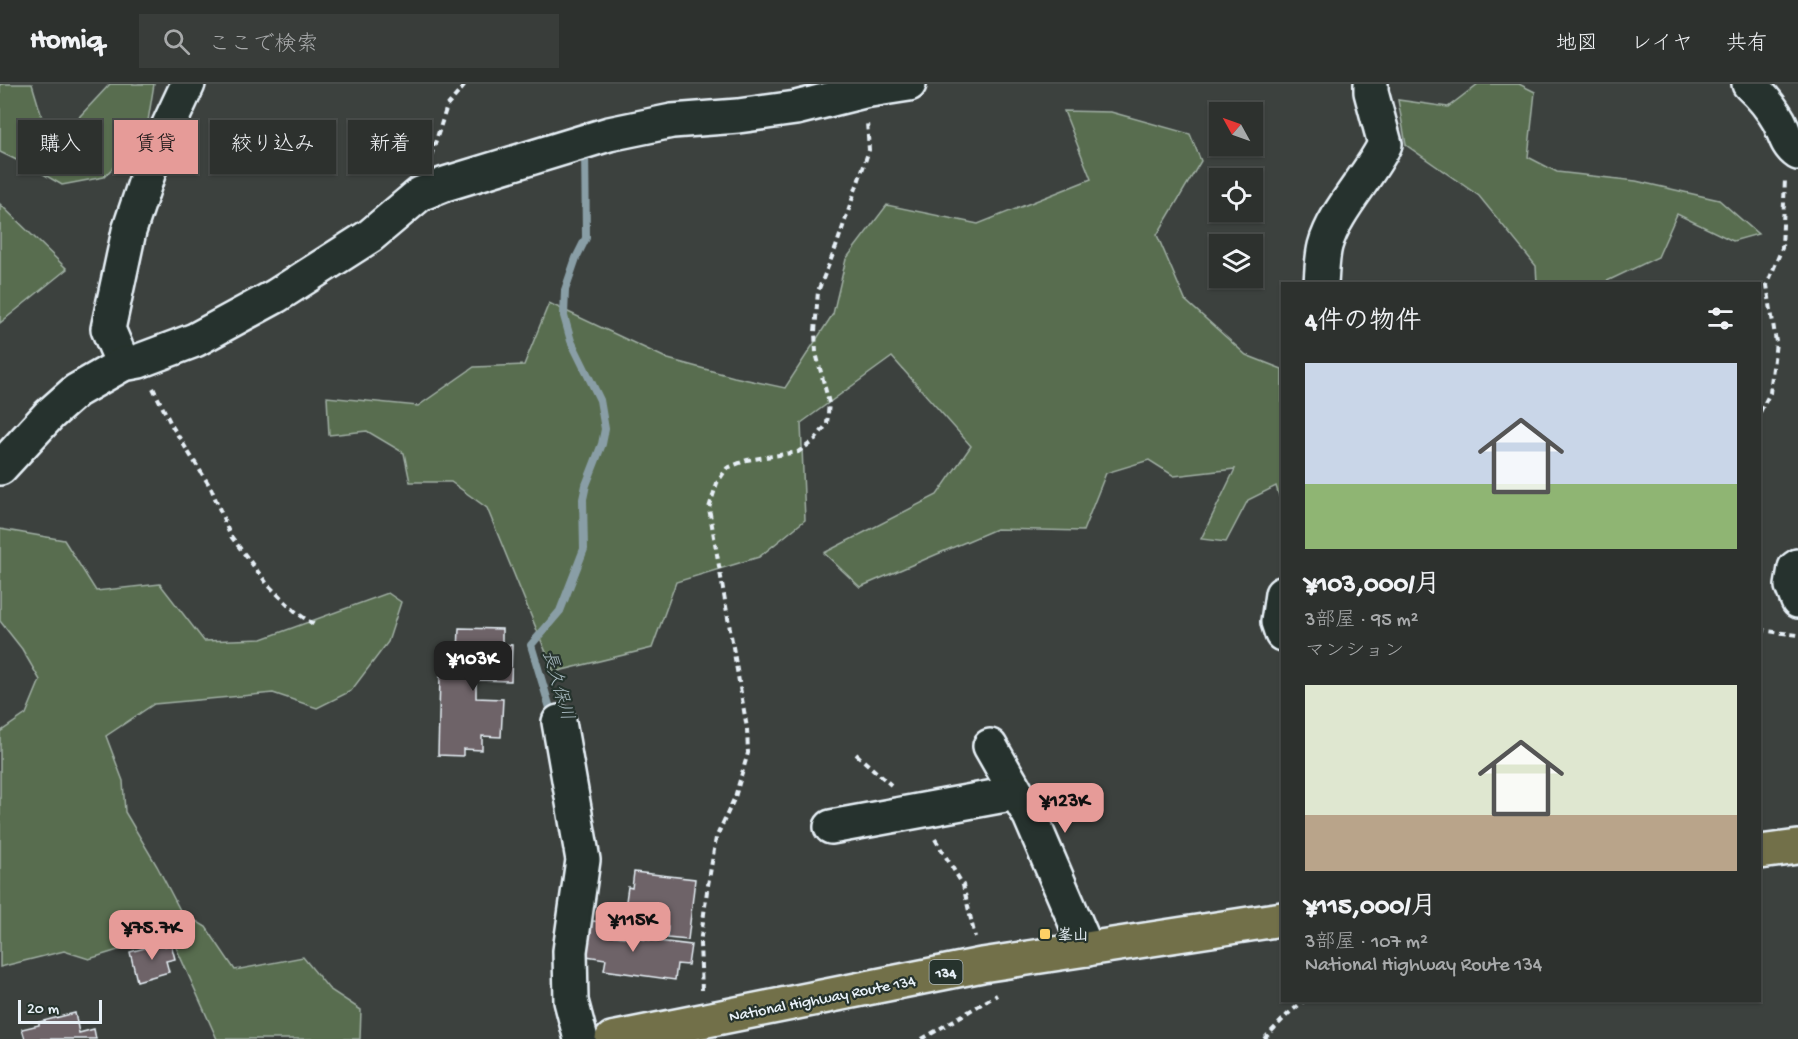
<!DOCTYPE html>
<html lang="ja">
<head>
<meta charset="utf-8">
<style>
  body { margin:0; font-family:"Gochi Hand","Klee One",sans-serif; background:#393d3a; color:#f1f3f6; height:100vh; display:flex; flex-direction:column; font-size:22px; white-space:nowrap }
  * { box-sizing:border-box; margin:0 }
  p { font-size:20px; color:#a7a9aa }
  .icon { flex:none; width:33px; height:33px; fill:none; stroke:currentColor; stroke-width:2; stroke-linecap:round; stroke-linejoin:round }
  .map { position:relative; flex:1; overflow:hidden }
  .side { position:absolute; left:1281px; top:198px; width:480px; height:720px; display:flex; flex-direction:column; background:#2d312e; border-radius:0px; box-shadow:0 2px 4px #0004,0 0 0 2px #484c4a }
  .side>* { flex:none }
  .banner { position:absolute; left:18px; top:36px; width:570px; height:54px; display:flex; gap:12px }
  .needle { width:39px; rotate:310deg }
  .controls { position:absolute; left:1209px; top:18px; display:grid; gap:12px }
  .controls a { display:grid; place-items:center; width:54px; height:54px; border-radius:0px; background:#2d312e; box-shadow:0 2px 4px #0004,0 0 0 2px #484c4a; font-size:30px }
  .scale { position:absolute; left:18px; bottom:15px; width:84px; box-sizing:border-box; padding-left:6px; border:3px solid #e8f1f8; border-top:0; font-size:16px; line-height:21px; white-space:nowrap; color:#e8f1f8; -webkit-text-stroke:4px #26332d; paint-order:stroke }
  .price { position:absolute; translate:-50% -51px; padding:0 14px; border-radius:12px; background:#e69b98; color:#111; font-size:20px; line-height:39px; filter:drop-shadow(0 2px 3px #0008) }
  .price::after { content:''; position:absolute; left:50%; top:36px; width:18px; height:14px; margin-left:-9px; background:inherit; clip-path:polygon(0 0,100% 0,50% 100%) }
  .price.active { background:#222; color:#fff }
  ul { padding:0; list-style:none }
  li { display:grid; align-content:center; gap:12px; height:318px; padding:0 24px }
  li span { display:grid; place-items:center; height:186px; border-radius:0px; color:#555 }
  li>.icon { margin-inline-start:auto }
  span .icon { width:108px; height:108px; fill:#fffc; stroke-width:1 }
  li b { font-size:26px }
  h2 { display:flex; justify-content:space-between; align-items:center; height:72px; padding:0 24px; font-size:26px }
  .tag { padding:0 21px; border-radius:0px; background:#2d312e; box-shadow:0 2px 4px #0004,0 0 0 2px #484c4a; font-size:21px; line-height:54px }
  .tag.active { background:#e69b98; color:#111 }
  header { display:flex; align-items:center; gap:36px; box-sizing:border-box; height:84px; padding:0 30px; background:#2d312e; border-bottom:2px solid #484c4a }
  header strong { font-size:28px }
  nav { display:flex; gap:33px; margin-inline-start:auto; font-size:21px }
  .search { width:420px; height:54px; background:#393d3a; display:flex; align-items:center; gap:15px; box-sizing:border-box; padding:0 21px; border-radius:0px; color:#a7a9aa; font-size:22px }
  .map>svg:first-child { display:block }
</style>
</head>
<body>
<header>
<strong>Homiq</strong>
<div class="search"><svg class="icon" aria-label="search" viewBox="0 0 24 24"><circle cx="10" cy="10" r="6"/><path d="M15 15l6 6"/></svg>ここで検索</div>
<nav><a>地図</a><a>レイヤ</a><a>共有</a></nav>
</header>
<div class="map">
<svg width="1798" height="955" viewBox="0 0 1798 955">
  <rect width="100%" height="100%" fill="#3c413e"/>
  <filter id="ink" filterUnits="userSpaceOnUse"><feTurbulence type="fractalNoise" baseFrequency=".0167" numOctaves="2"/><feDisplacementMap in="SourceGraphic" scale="12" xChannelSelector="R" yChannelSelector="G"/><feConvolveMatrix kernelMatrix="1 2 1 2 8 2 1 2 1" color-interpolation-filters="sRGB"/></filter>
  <g filter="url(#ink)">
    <g fill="#596d50" stroke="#a0afa4" stroke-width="1.5">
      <path d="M 0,0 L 32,0 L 51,63 L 110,0 L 154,0 L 146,49 L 104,93 L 62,101 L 33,84 L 0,68 Z"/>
      <path d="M 1478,0 L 1519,0 L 1535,8 L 1528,73 L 1557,88 L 1636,97 L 1719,116 L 1758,150 L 1733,157 L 1677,130 L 1658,173 L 1603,199 L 1537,199 L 1536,182 L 1479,112 L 1406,61 L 1398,16 L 1448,23 Z"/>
      <path d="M 1064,27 L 1111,28 L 1190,50 L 1201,77 L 1157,151 L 1185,216 L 1246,271 L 1282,285 L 1282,421 L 1276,402 L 1248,416 L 1226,458 L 1201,455 L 1235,385 L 1174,392 L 1149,376 L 1106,389 L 1083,447 L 996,445 L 860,503 L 824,469 L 937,411 L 971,362 L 892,273 L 801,339 L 805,436 L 759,473 L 676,498 L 652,564 L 554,588 L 487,424 L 451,398 L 410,398 L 404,369 L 367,347 L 329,351 L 327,313 L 418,322 L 474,283 L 524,281 L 549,219 L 668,275 L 734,293 L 785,304 L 833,230 L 846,175 L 887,121 L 978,140 L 1091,95 Z"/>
      <path d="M 0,120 L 67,185 L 0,239 Z"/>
      <path d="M 0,445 L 64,456 L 96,507 L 160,500 L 204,557 L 262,555 L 388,509 L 401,518 L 388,558 L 351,607 L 317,624 L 273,609 L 154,620 L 106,652 L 123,697 L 125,728 L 157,782 L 181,828 L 206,843 L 235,886 L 303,873 L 329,905 L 361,926 L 360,955 L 217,955 L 170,850 L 89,875 L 64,867 L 0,883 L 0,648 L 26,630 L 40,596 L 22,565 L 0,537 Z"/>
    </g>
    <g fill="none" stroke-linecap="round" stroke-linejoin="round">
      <path stroke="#899ea6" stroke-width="8" d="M 553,634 L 531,561 L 560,527 L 584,465 L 583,415 L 586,401 L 602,360 L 605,345 L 600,316 L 571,257 L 564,232 L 565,206 L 576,174 L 586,154 L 585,63"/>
    </g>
    <g fill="#6e6367" stroke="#e8f1f8" stroke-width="1.5">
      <path d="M 459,544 L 502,545 L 502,560 L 512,561 L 511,597 L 476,596 L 476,614 L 503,615 L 501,653 L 482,652 L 482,666 L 463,665 L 463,672 L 438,671 L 440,592 L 457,592 Z"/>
      <path d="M 634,788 L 695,795 L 688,856 L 667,854 L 668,843 L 623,838 L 628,803 L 632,804 Z"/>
      <path d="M 585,836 L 609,839 L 608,851 L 691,861 L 688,881 L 677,880 L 675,896 L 604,886 L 606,875 L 580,871 Z"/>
      <path d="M 163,859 L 165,862 L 171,860 L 175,875 L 166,877 L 169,888 L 137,897 L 130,868 Z"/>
      <path d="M 75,929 L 79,949 L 94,945 L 96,955 L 25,955 L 22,945 L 39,941 L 39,938 Z"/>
    </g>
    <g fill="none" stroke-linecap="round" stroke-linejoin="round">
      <g stroke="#e8f1f8" stroke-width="38">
        <g id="minor">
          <path d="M 1749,0 C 1761,11 1771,23 1779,37 C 1785,49 1786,61 1798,69"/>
          <path d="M 1321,200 C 1322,187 1322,174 1325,162 C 1334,128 1369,93 1385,60 L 1371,8 L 1371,0"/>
          <path d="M 123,280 L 108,245 L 129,147 L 153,75 L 188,0"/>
          <path d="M 0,384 L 49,331 L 76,307 L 123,280 L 139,277 L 195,256 L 276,212 L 370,152 L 420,110 L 445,100 L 609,50 L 672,37 L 738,32 L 796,24 L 864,7 L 909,0"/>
          <path d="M 1798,482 L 1795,484 L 1792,502 L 1798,517"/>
          <path d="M 1282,510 L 1278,538 L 1282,550"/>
          <path d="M 559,638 L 583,776 L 570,867 L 571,917 L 581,955"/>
          <path d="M 990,662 L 1030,732 L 1087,865"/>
          <path d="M 831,743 L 1016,709"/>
        </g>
      </g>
      <g stroke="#e8f1f8" stroke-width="38">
        <g id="highway">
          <path d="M 1760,768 L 1798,763"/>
          <path d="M 612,955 L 982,881 L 1282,835"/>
        </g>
      </g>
      <g stroke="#e8f1f8" stroke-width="4" stroke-dasharray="6 4.5" stroke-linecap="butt">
        <path d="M 431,72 L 447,22 L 466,0"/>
        <path d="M 153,304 L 172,342 L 211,404 L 230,451 L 268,501 L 297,529 L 316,542"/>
        <path d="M 1760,328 L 1770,309 L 1776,258 L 1767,201 L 1782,164 L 1785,95"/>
        <path d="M 1760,546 L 1798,551"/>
        <path d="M 856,670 L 891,701"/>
        <path d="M 935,755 L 963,801 L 975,853"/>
        <path d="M 702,906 L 700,860 L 707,807 L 716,754 L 735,713 L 748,669 L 747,644 L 709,424 L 717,399 L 727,384 L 747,376 L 798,368 L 815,356 L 827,340 L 829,319 L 816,269 L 815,248 L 818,207 L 836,163 L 869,66 L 867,38"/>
        <path d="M 922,955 L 997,911"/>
        <path d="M 1264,955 L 1288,930 L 1305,916"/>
      </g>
      <use href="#minor" stroke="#26332d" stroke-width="33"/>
      <use href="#highway" stroke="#726f4a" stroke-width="33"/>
    </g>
  </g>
  <rect fill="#ffd166" stroke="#26332d" stroke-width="2" x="1039" y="844" width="12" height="12" rx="3"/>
  <g text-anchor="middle" stroke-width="4.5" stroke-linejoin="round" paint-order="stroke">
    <rect fill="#26332d" stroke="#aeb8bb" stroke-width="1.5" x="929.5" y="876" width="33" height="24" rx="4.5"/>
    <g font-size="15" font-weight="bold" fill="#e8f1f8">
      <text x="946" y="893">134</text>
    </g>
    <g font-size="16" font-weight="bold" fill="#e8f1f8" stroke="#26332d" text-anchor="start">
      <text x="1057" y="856">峯山</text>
    </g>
    <g font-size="16" fill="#e8f1f8" stroke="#26332d">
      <text transform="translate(822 913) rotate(-11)" y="6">National Highway Route 134</text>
    </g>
    <g font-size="18" font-style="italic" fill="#a8bac1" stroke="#26332d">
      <text transform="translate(559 601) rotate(74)" y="6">長久保川</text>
    </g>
  </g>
</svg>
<div class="controls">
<a><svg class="needle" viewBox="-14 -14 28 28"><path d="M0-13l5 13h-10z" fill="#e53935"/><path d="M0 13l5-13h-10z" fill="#a7a9aa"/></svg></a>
<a><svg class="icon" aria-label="locate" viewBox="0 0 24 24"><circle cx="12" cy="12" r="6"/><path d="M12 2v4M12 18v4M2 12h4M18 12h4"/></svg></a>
<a><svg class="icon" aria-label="layers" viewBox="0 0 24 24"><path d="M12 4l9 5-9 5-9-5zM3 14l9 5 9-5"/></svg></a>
</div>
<div class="scale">20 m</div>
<b class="price active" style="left:473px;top:608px">¥103K</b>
<b class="price" style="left:1065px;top:750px">¥123K</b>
<b class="price" style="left:633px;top:869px">¥115K</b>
<b class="price" style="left:152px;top:877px">¥75.7K</b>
<div class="banner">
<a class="tag">購入</a>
<a class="tag active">賃貸</a>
<a class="tag">絞り込み</a>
<a class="tag">新着</a>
</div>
<section class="side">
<h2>4件の物件<svg class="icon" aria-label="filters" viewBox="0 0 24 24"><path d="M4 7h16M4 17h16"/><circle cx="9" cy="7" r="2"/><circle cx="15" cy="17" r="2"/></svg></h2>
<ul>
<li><span style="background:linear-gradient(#c9d6e8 65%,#8fb573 0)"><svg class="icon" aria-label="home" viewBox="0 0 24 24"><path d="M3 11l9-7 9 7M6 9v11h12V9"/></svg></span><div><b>¥103,000/月</b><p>3部屋 · 95 m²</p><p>マンション</p></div></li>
<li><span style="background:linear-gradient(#dfe7d0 70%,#b9a48a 0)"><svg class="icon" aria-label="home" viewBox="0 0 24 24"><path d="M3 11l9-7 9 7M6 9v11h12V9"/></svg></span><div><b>¥115,000/月</b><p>3部屋 · 107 m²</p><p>National Highway Route 134</p></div></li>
</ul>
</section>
</div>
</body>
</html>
